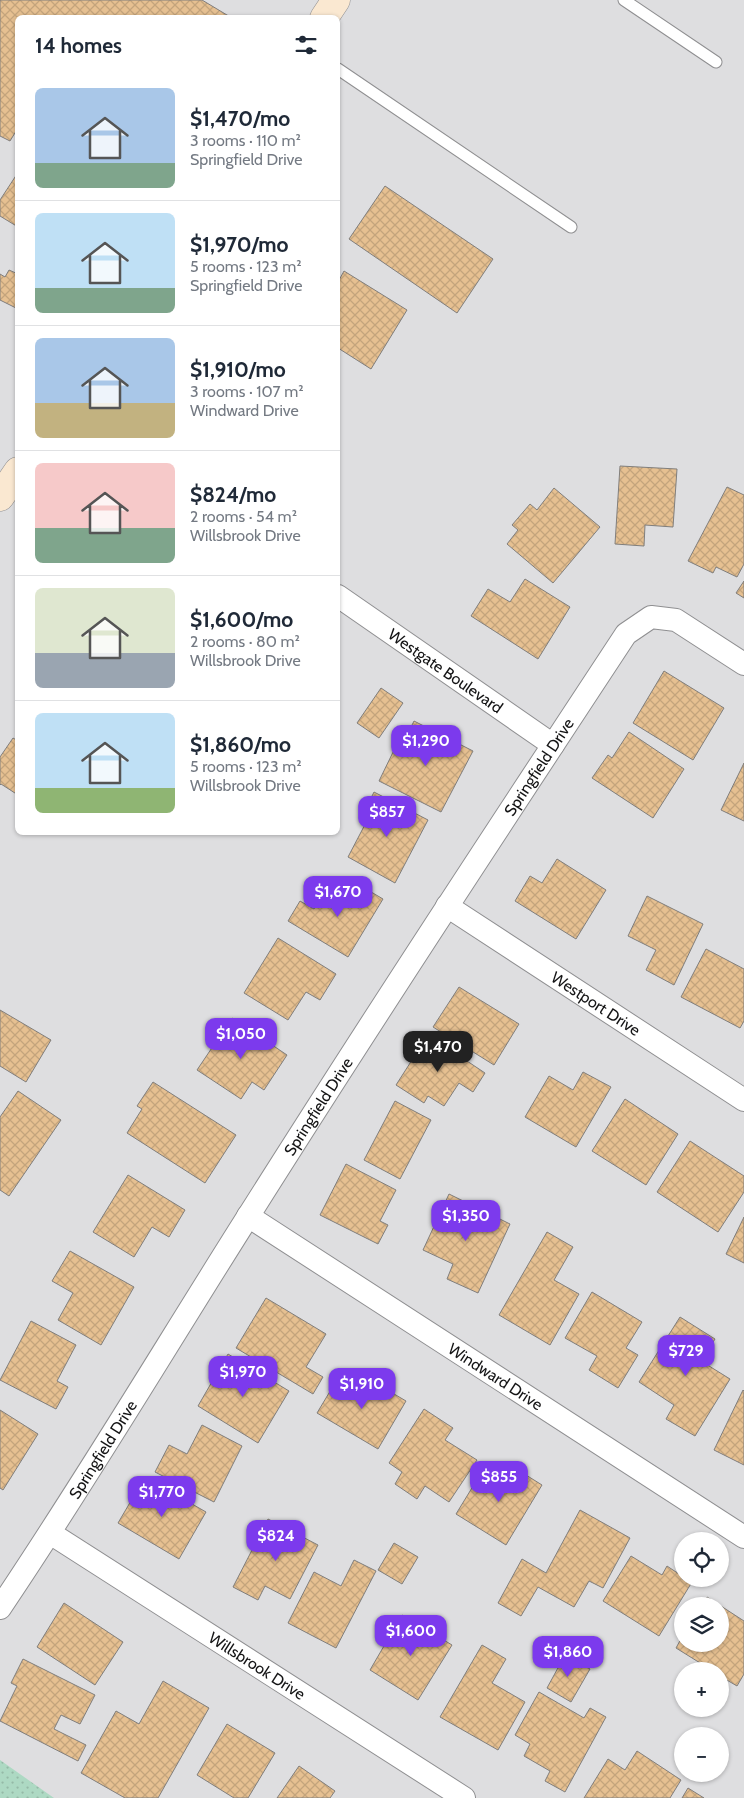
<!DOCTYPE html>
<html lang="en">
<head>
<meta charset="utf-8">
<style>
  body { margin:0; font-family:Cabin,sans-serif; background:#f2f2f3; color:#1f2937; height:100vh; display:flex; flex-direction:column; font-size:19px; white-space:nowrap }
  * { box-sizing:border-box; margin:0 }
  p { font-size:16px; color:#747a83 }
  .icon { flex:none; width:28px; height:28px; fill:none; stroke:currentColor; stroke-width:2; stroke-linecap:round; stroke-linejoin:round }
  .map { position:relative; flex:1; overflow:hidden }
  .drawer { position:absolute; left:15px; top:15px; width:325px; height:820px; display:flex; flex-direction:column; background:#fff; border-radius:8px; box-shadow:0 1px 4px #0004 }
  .drawer>* { flex:none }
  .controls { position:absolute; left:674px; top:1532px; display:grid; gap:10px }
  .controls a { display:grid; place-items:center; width:55px; height:55px; border-radius:50%; background:#fff; box-shadow:0 1px 4px #0004; font-size:25px }
  .price { position:absolute; translate:-50% -42px; padding:0 11px; border-radius:10px; background:#7c3aed; color:#fff; font-size:16px; line-height:32px; filter:drop-shadow(0 1px 2px #0008) }
  .price::after { content:''; position:absolute; left:50%; top:30px; width:15px; height:11px; margin-left:-8px; background:inherit; clip-path:polygon(0 0,100% 0,50% 100%) }
  .price.selected { background:#222; color:#fff }
  ul { padding:0; list-style:none }
  li { display:flex; align-items:center; gap:15px; height:125px; padding:0 20px }
  li+li { border-top:1px solid #e0e1e3 }
  li span { display:grid; place-items:center; flex:none; width:140px; height:100px; border-radius:8px; color:#555 }
  li>.icon { margin-inline-start:auto }
  span .icon { width:60px; height:60px; fill:#fffc; stroke-width:1 }
  li b { font-size:21px }
  h2 { display:flex; justify-content:space-between; align-items:center; height:60px; padding:0 20px; font-size:21px }
  .map>svg:first-child { display:block }
</style>
</head>
<body>
<div class="map">
<svg width="744" height="1798" viewBox="0 0 744 1798">
  <defs>
    <pattern id="grass-dots" width="8" height="8" patternUnits="userSpaceOnUse" patternTransform="scale(1.25)"><rect width="8" height="8" fill="#add9c3"/><path d="M2 2h.1M6 6h.1" fill="none" stroke="#94b9a7" stroke-width="1.8" stroke-linecap="round"/></pattern>
    <pattern id="building-cross-hatch" width="8" height="8" patternUnits="userSpaceOnUse" patternTransform="scale(1.25)"><rect width="8" height="8" fill="#e6c091"/><path d="M0 0l8 8M0 8l8-8" fill="none" stroke="#c4a47c"/></pattern>
  </defs>
  <rect width="100%" height="100%" fill="#dedee0"/>
  <path fill="url(#grass-dots)" d="M 0,1760 L 54,1798 L 0,1798 Z"/>
  <g fill="url(#building-cross-hatch)" stroke="#807e7c">
    <path d="M 0,0 L 202,0 L 232,18 L 18,18 L 18,128 L 10,141 L 0,136 Z"/>
    <path d="M 17,174 L 18,175 L 18,227 L 0,216 L 0,200 Z"/>
    <path d="M 385,186 L 493,259 L 457,313 L 349,239 Z"/>
    <path d="M 9,270 L 18,274 L 18,309 L 0,300 L 0,274 L 5,277 Z"/>
    <path d="M 344,271 L 407,310 L 371,369 L 338,348 L 338,282 Z"/>
    <path d="M 620,466 L 677,469 L 673,527 L 645,525 L 644,546 L 615,544 Z"/>
    <path d="M 727,487 L 744,495 L 744,564 L 737,577 L 716,567 L 713,573 L 688,561 Z"/>
    <path d="M 554,488 L 600,527 L 553,583 L 507,544 L 518,530 L 512,525 L 530,504 L 537,510 Z"/>
    <path d="M 525,579 L 570,607 L 538,659 L 471,616 L 488,589 L 510,602 Z"/>
    <path d="M 744,581 L 744,598 L 736,593 Z"/>
    <path d="M 664,671 L 724,708 L 693,760 L 633,723 Z"/>
    <path d="M 381,688 L 403,703 L 379,738 L 357,723 Z"/>
    <path d="M 414,721 L 473,751 L 441,812 L 379,781 L 396,746 L 400,749 Z"/>
    <path d="M 629,732 L 684,769 L 653,818 L 592,778 L 608,755 L 612,758 Z"/>
    <path d="M 13,738 L 18,741 L 18,795 L 1,784 L 0,785 L 0,757 Z"/>
    <path d="M 744,763 L 744,821 L 721,810 Z"/>
    <path d="M 374,792 L 428,820 L 395,883 L 348,857 L 371,813 L 365,810 Z"/>
    <path d="M 557,859 L 606,890 L 576,939 L 515,901 L 530,876 L 542,883 Z"/>
    <path d="M 356,883 L 383,899 L 348,957 L 288,921 L 300,901 L 314,909 L 327,887 L 347,898 Z"/>
    <path d="M 647,896 L 703,924 L 674,985 L 646,970 L 656,950 L 628,936 Z"/>
    <path d="M 278,938 L 336,974 L 320,1000 L 306,992 L 288,1020 L 244,993 Z"/>
    <path d="M 706,949 L 744,969 L 744,1021 L 740,1028 L 681,997 Z"/>
    <path d="M 459,987 L 519,1024 L 494,1065 L 433,1027 Z"/>
    <path d="M 0,1010 L 51,1040 L 26,1082 L 0,1066 Z"/>
    <path d="M 232,1018 L 287,1055 L 264,1090 L 252,1082 L 241,1099 L 197,1070 Z"/>
    <path d="M 428,1035 L 485,1073 L 473,1092 L 459,1083 L 444,1106 L 428,1096 L 424,1103 L 396,1085 Z"/>
    <path d="M 583,1072 L 611,1087 L 576,1147 L 525,1117 L 549,1076 L 573,1090 Z"/>
    <path d="M 153,1082 L 236,1135 L 205,1183 L 127,1133 L 142,1109 L 137,1106 Z"/>
    <path d="M 18,1091 L 61,1120 L 9,1196 L 0,1190 L 0,1117 Z"/>
    <path d="M 625,1099 L 678,1134 L 646,1185 L 592,1151 Z"/>
    <path d="M 395,1101 L 431,1120 L 400,1179 L 364,1160 Z"/>
    <path d="M 690,1141 L 744,1176 L 744,1192 L 718,1232 L 657,1192 Z"/>
    <path d="M 346,1164 L 396,1190 L 380,1221 L 388,1225 L 378,1244 L 320,1215 Z"/>
    <path d="M 128,1175 L 185,1210 L 169,1237 L 152,1227 L 134,1257 L 93,1232 Z"/>
    <path d="M 449,1194 L 510,1224 L 478,1293 L 447,1279 L 453,1264 L 423,1250 Z"/>
    <path d="M 744,1217 L 744,1263 L 726,1254 Z"/>
    <path d="M 547,1232 L 573,1247 L 554,1280 L 579,1294 L 550,1345 L 499,1315 Z"/>
    <path d="M 70,1251 L 134,1287 L 101,1345 L 58,1320 L 73,1293 L 52,1281 Z"/>
    <path d="M 592,1292 L 642,1322 L 626,1348 L 638,1355 L 618,1388 L 589,1370 L 597,1356 L 565,1338 Z"/>
    <path d="M 266,1298 L 326,1334 L 306,1367 L 323,1377 L 313,1394 L 236,1348 Z"/>
    <path d="M 680,1317 L 715,1339 L 701,1361 L 730,1379 L 695,1436 L 666,1419 L 674,1405 L 639,1382 Z"/>
    <path d="M 31,1321 L 76,1345 L 57,1381 L 68,1387 L 56,1409 L 0,1380 Z"/>
    <path d="M 228,1354 L 289,1391 L 258,1443 L 198,1406 Z"/>
    <path d="M 341,1373 L 379,1396 L 384,1388 L 406,1401 L 378,1449 L 317,1413 Z"/>
    <path d="M 743,1390 L 744,1391 L 744,1465 L 714,1450 Z"/>
    <path d="M 424,1409 L 453,1428 L 445,1440 L 477,1460 L 449,1502 L 425,1486 L 417,1499 L 395,1484 L 402,1472 L 389,1463 Z"/>
    <path d="M 0,1410 L 38,1434 L 3,1490 L 0,1488 Z"/>
    <path d="M 202,1425 L 242,1446 L 214,1502 L 155,1472 L 169,1445 L 187,1454 Z"/>
    <path d="M 486,1465 L 511,1481 L 518,1470 L 542,1485 L 506,1545 L 456,1514 Z"/>
    <path d="M 145,1477 L 206,1512 L 179,1559 L 118,1523 Z"/>
    <path d="M 580,1510 L 630,1538 L 603,1588 L 589,1581 L 574,1607 L 538,1587 L 521,1616 L 498,1603 L 522,1559 L 546,1573 Z"/>
    <path d="M 268,1519 L 318,1545 L 290,1599 L 265,1586 L 258,1600 L 233,1587 Z"/>
    <path d="M 394,1543 L 418,1557 L 402,1584 L 378,1570 Z"/>
    <path d="M 631,1556 L 662,1575 L 667,1566 L 682,1576 L 682,1579 L 692,1582 L 659,1636 L 603,1601 Z"/>
    <path d="M 354,1560 L 376,1571 L 336,1648 L 288,1623 L 314,1572 L 341,1586 Z"/>
    <path d="M 707,1597 L 744,1621 L 744,1674 L 737,1686 L 720,1676 L 720,1671 L 713,1671 L 676,1648 L 682,1637 L 682,1644 L 720,1644 L 720,1606 L 701,1606 Z"/>
    <path d="M 64,1603 L 123,1642 L 95,1685 L 37,1647 Z"/>
    <path d="M 402,1615 L 452,1645 L 418,1700 L 370,1670 Z"/>
    <path d="M 482,1645 L 506,1659 L 492,1683 L 525,1702 L 498,1750 L 440,1717 Z"/>
    <path d="M 565,1655 L 590,1669 L 571,1702 L 547,1688 Z"/>
    <path d="M 23,1659 L 95,1695 L 80,1724 L 61,1715 L 54,1729 L 86,1745 L 78,1761 L 0,1721 L 17,1686 L 11,1683 Z"/>
    <path d="M 163,1681 L 209,1708 L 158,1798 L 125,1798 L 81,1773 L 116,1711 L 139,1724 Z"/>
    <path d="M 539,1692 L 584,1718 L 590,1708 L 606,1717 L 565,1792 L 545,1781 L 550,1771 L 524,1756 L 530,1744 L 515,1735 Z"/>
    <path d="M 227,1724 L 275,1753 L 248,1798 L 234,1798 L 197,1775 Z"/>
    <path d="M 637,1751 L 681,1780 L 670,1798 L 584,1798 L 608,1759 L 625,1770 Z"/>
    <path d="M 299,1766 L 335,1791 L 330,1798 L 277,1798 Z"/>
    <path d="M 688,1788 L 704,1798 L 682,1798 Z"/>
  </g>
  <g fill="none" stroke-linecap="round" stroke-linejoin="round">
    <g stroke="#8f8f91" stroke-width="13">
      <g id="service">
        <path d="M 624,0 L 716,62"/>
        <path d="M 338,69 L 571,227"/>
      </g>
    </g>
    <g stroke="#8f8f91" stroke-width="24">
      <g id="minor">
        <path id="s1" d="M 338,596 L 553,745"/>
        <path id="s2" d="M 447,906 L 744,1100"/>
        <path id="s3" d="M 248,1216 L 744,1537"/>
        <path id="s4" d="M 50,1533 L 464,1798"/>
        <path id="s5" d="M 0,1608 C 87,1479 166,1346 249,1215 C 372,1020 499,827 626,634 L 651,617 L 676,620 L 744,664"/>
      </g>
    </g>
    <g stroke="#8f8f91" stroke-width="29">
      <g id="secondary">
        <path d="M 324,18 L 336,0"/>
        <path d="M 0,497 L 18,471"/>
      </g>
    </g>
    <use href="#service" stroke="#fff" stroke-width="11"/>
    <use href="#minor" stroke="#fff" stroke-width="22"/>
    <use href="#secondary" stroke="#fae8d1" stroke-width="28"/>
  </g>
  <g text-anchor="middle" stroke-width="4" stroke-linejoin="round" paint-order="stroke">
    <g font-size="16" fill="#141415" stroke="#ebebed">
      <text dy="6" stroke="none"><textPath href="#s1" startOffset="131">Westgate Boulevard</textPath></text>
      <text dy="6" stroke="none"><textPath href="#s5" startOffset="999">Springfield Drive</textPath></text>
      <text dy="6" stroke="none"><textPath href="#s2" startOffset="178">Westport Drive</textPath></text>
      <text dy="6" stroke="none"><textPath href="#s5" startOffset="594">Springfield Drive</textPath></text>
      <text dy="6" stroke="none"><textPath href="#s3" startOffset="295">Windward Drive</textPath></text>
      <text dy="6" stroke="none"><textPath href="#s5" startOffset="189">Springfield Drive</textPath></text>
      <text dy="6" stroke="none"><textPath href="#s4" startOffset="246">Willsbrook Drive</textPath></text>
    </g>
  </g>
</svg>
<div class="controls">
<a><svg class="icon" aria-label="locate" viewBox="0 0 24 24"><circle cx="12" cy="12" r="6"/><path d="M12 2v4M12 18v4M2 12h4M18 12h4"/></svg></a>
<a><svg class="icon" aria-label="layers" viewBox="0 0 24 24"><path d="M12 4l9 5-9 5-9-5zM3 14l9 5 9-5"/></svg></a>
<a>+</a>
<a>−</a>
</div>
<b class="price" style="left:426px;top:767px">$1,290</b>
<b class="price" style="left:387px;top:838px">$857</b>
<b class="price" style="left:338px;top:918px">$1,670</b>
<b class="price" style="left:241px;top:1060px">$1,050</b>
<b class="price selected" style="left:438px;top:1073px">$1,470</b>
<b class="price" style="left:466px;top:1242px">$1,350</b>
<b class="price" style="left:686px;top:1377px">$729</b>
<b class="price" style="left:243px;top:1398px">$1,970</b>
<b class="price" style="left:362px;top:1410px">$1,910</b>
<b class="price" style="left:499px;top:1503px">$855</b>
<b class="price" style="left:162px;top:1518px">$1,770</b>
<b class="price" style="left:276px;top:1562px">$824</b>
<b class="price" style="left:411px;top:1657px">$1,600</b>
<b class="price" style="left:568px;top:1678px">$1,860</b>
<section class="drawer">
<h2>14 homes<svg class="icon" aria-label="filters" viewBox="0 0 24 24"><path d="M4 7h16M4 17h16"/><circle cx="9" cy="7" r="2"/><circle cx="15" cy="17" r="2"/></svg></h2>
<ul>
<li><span style="background:linear-gradient(#a9c7e8 75%,#7fa58c 0)"><svg class="icon" aria-label="home" viewBox="0 0 24 24"><path d="M3 11l9-7 9 7M6 9v11h12V9"/></svg></span><div><b>$1,470/mo</b><p>3 rooms · 110 m²</p><p>Springfield Drive</p></div></li>
<li><span style="background:linear-gradient(#bfe0f5 75%,#7fa58c 0)"><svg class="icon" aria-label="home" viewBox="0 0 24 24"><path d="M3 11l9-7 9 7M6 9v11h12V9"/></svg></span><div><b>$1,970/mo</b><p>5 rooms · 123 m²</p><p>Springfield Drive</p></div></li>
<li><span style="background:linear-gradient(#a9c7e8 65%,#c2b280 0)"><svg class="icon" aria-label="home" viewBox="0 0 24 24"><path d="M3 11l9-7 9 7M6 9v11h12V9"/></svg></span><div><b>$1,910/mo</b><p>3 rooms · 107 m²</p><p>Windward Drive</p></div></li>
<li><span style="background:linear-gradient(#f6c9c9 65%,#7fa58c 0)"><svg class="icon" aria-label="home" viewBox="0 0 24 24"><path d="M3 11l9-7 9 7M6 9v11h12V9"/></svg></span><div><b>$824/mo</b><p>2 rooms · 54 m²</p><p>Willsbrook Drive</p></div></li>
<li><span style="background:linear-gradient(#dfe7d0 65%,#9aa5b1 0)"><svg class="icon" aria-label="home" viewBox="0 0 24 24"><path d="M3 11l9-7 9 7M6 9v11h12V9"/></svg></span><div><b>$1,600/mo</b><p>2 rooms · 80 m²</p><p>Willsbrook Drive</p></div></li>
<li><span style="background:linear-gradient(#bfe0f5 75%,#8fb573 0)"><svg class="icon" aria-label="home" viewBox="0 0 24 24"><path d="M3 11l9-7 9 7M6 9v11h12V9"/></svg></span><div><b>$1,860/mo</b><p>5 rooms · 123 m²</p><p>Willsbrook Drive</p></div></li>
</ul>
</section>
</div>
</body>
</html>
